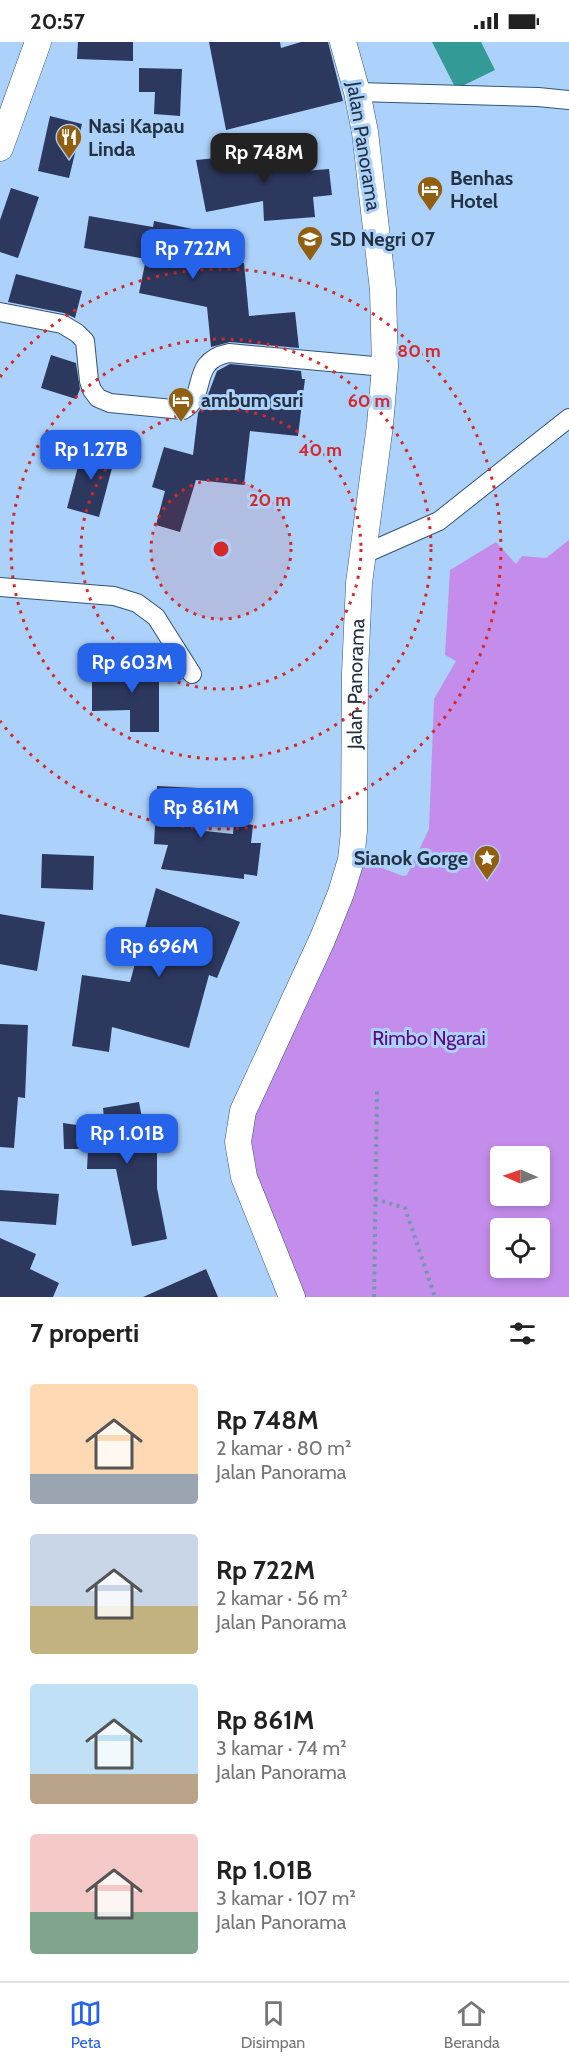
<!DOCTYPE html>
<html lang="id">
<head>
<meta charset="utf-8">
<style>
  body { margin:0; font-family:Cabin,sans-serif; background:#f6f6f6; color:#222; height:100vh; display:flex; flex-direction:column; font-size:22px; white-space:nowrap }
  * { box-sizing:border-box; margin:0 }
  p { font-size:20px; color:#767676 }
  .icon { flex:none; width:33px; height:33px; fill:none; stroke:currentColor; stroke-width:2; stroke-linecap:round; stroke-linejoin:round }
  .map { position:relative; height:1255px; overflow:hidden }
  .side { display:flex; flex-direction:column; background:#fff; flex:1 }
  .side>* { flex:none }
  .needle { width:39px; rotate:272deg }
  .buttons { position:absolute; left:490px; top:1104px; display:grid; gap:12px }
  .buttons a { display:grid; place-items:center; width:60px; height:60px; border-radius:6px; background:#fff; box-shadow:0 3px 9px #0003; font-size:30px }
  .price { position:absolute; translate:-50% -51px; padding:0 14px; border-radius:12px; background:#2563eb; color:#fff; font-size:20px; line-height:39px; filter:drop-shadow(0 2px 3px #0008) }
  .price::after { content:''; position:absolute; left:50%; top:36px; width:18px; height:14px; margin-left:-9px; background:inherit; clip-path:polygon(0 0,100% 0,50% 100%) }
  .price.current { background:#222; color:#fff }
  ul { padding:0; list-style:none }
  li { display:flex; align-items:center; gap:18px; height:150px; padding:0 30px }
  li span { display:grid; place-items:center; flex:none; width:168px; height:120px; border-radius:6px; color:#555 }
  li>.icon { margin-inline-start:auto }
  span .icon { width:72px; height:72px; fill:#fffc; stroke-width:1 }
  li b { font-size:26px }
  h2 { display:flex; justify-content:space-between; align-items:center; height:72px; padding:0 30px; font-size:26px }
  .status { display:flex; justify-content:space-between; align-items:center; height:42px; padding:0 30px; background:#fff; direction:ltr }
  .status svg { height:16px; fill:currentColor }
  .tab-bar { display:flex; justify-content:space-around; align-items:center; height:84px; border-top:2px solid #e0e0e0; background:#fff; font-size:16px; color:#767676 }
  .tab-bar a { display:grid; justify-items:center; gap:3px }
  .tab-bar .current { color:#2563eb }
  .map>svg:first-child { display:block }
</style>
</head>
<body>
<div class="status"><b>20:57</b><svg viewBox="0 0 49 12"><path d="M0 12V9h3v3zM5 12V6h3v6zM10 12V3h3v9zM15 12V0h3v12zM26 1h20v11H26zM47 4h2v5h-2z"/></svg></div>
<div class="map">
<svg width="569" height="1255" viewBox="0 0 569 1255">
  <rect width="100%" height="100%" fill="#acd2fb"/>
  <path fill="#c58deb" fill-rule="evenodd" d="M 569,498 L 569,1255 L 303,1255 L 237,1108 L 354,815 L 403,834 L 407,833 L 429,787 L 434,657 L 456,619 L 445,613 L 450,528 L 496,500 L 516,522 L 522,514 L 546,516 ZM 501,1114 L 540,1114 L 540,1154 L 501,1154 ZM 501,1186 L 540,1186 L 540,1226 L 501,1226 Z"/>
  <path fill="#339a96" d="M 432,0 L 481,0 L 495,28 L 456,47 Z"/>
  <g fill="#2d385f">
    <path d="M 78,0 L 133,0 L 133,19 L 77,17 Z"/>
    <path d="M 209,0 L 280,0 L 281,6 L 301,0 L 328,0 L 343,59 L 226,88 Z"/>
    <path d="M 139,26 L 182,27 L 180,74 L 154,72 L 155,50 L 139,50 Z"/>
    <path d="M 50,74 L 82,82 L 69,136 L 38,129 Z"/>
    <path d="M 302,108 L 304,129 L 329,127 L 332,153 L 313,155 L 315,175 L 264,179 L 263,159 L 206,170 L 196,118 Z"/>
    <path d="M 11,146 L 39,155 L 18,216 L 0,210 L 0,178 Z"/>
    <path d="M 89,174 L 153,185 L 154,179 L 202,189 L 194,230 L 223,214 L 244,221 L 249,274 L 295,270 L 299,306 L 230,300 L 211,305 L 207,265 L 139,251 L 146,217 L 84,206 Z"/>
    <path d="M 16,232 L 82,249 L 75,276 L 64,271 L 8,260 Z"/>
    <path d="M 51,313 L 76,321 L 80,347 L 76,357 L 41,346 Z"/>
    <path d="M 230,322 L 301,329 L 302,337 L 305,337 L 298,394 L 250,389 L 244,443 L 196,438 L 180,490 L 156,483 L 165,449 L 152,445 L 164,405 L 193,413 L 198,371 L 206,358 L 217,329 Z"/>
    <path d="M 84,402 L 116,411 L 99,475 L 67,466 Z"/>
    <path d="M 124,617 L 159,617 L 159,690 L 130,690 L 130,668 L 92,669 L 92,636 L 124,636 Z"/>
    <path d="M 157,744 L 198,746 L 196,788 L 233,792 L 234,780 L 253,783 L 251,801 L 261,801 L 257,834 L 244,832 L 244,837 L 161,827 L 168,803 L 154,802 Z"/>
    <path d="M 42,812 L 94,814 L 93,848 L 41,846 Z"/>
    <path d="M 156,846 L 240,880 L 217,936 L 209,933 L 189,1006 L 112,985 L 109,1010 L 72,1004 L 82,933 L 130,940 Z"/>
    <path d="M 0,872 L 45,880 L 37,929 L 0,922 Z"/>
    <path d="M 0,982 L 28,983 L 25,1056 L 18,1055 L 14,1106 L 0,1105 Z"/>
    <path d="M 139,1060 L 142,1076 L 157,1077 L 157,1146 L 167,1197 L 132,1204 L 116,1127 L 87,1127 L 88,1107 L 64,1107 L 63,1081 L 105,1087 L 103,1066 Z"/>
    <path d="M 0,1148 L 59,1152 L 56,1183 L 0,1179 Z"/>
    <path d="M 0,1196 L 36,1212 L 30,1227 L 59,1241 L 53,1255 L 0,1255 Z"/>
    <path d="M 206,1227 L 218,1255 L 143,1255 Z"/>
  </g>
  <g fill="none" stroke-linecap="round" stroke-linejoin="round">
    <g stroke="#325476" stroke-width="20">
      <g id="minor">
        <path d="M 357,50 L 538,55 L 569,58"/>
        <path d="M 0,270 L 62,282 L 77,291 L 85,299 L 89,339 L 92,348 L 98,356 L 110,361 L 183,368 C 209,354 188,319 229,311 L 385,325"/>
        <path d="M 362,513 L 439,479 L 569,376"/>
        <path d="M 0,545 L 114,554 L 137,561 L 156,575 L 192,632"/>
      </g>
    </g>
    <g stroke="#325476" stroke-width="27">
      <g id="secondary">
        <path d="M 0,106 L 38,0"/>
        <path id="s1" d="M 292,1255 L 244,1135 L 238,1100 L 243,1069 L 322,898 L 341,851 L 351,818 L 354,789 L 355,631 L 359,541 L 380,383 L 385,325 L 383,248 L 365,90 L 357,50 L 343,0"/>
      </g>
    </g>
    <g stroke="#7794b3" stroke-width="4" stroke-dasharray="3 4.5" stroke-linecap="butt">
      <path d="M 375,1157 L 405,1166 L 435,1255"/>
      <path d="M 374,1255 L 377,1049"/>
    </g>
    <use href="#minor" stroke="#fff" stroke-width="18"/>
    <use href="#secondary" stroke="#fff" stroke-width="26"/>
  </g>
  <circle cx="221" cy="507" r="70" fill="#d62828" fill-opacity=".12"/>
  <g fill="none" stroke="#d62828" stroke-width="3" stroke-dasharray="3 6">
    <circle cx="221" cy="507" r="70"/>
    <circle cx="221" cy="507" r="140"/>
    <circle cx="221" cy="507" r="210"/>
    <path d="M0 335A280 280 0 1 1 0 679"/>
  </g>
  <defs>
    <g id="restaurant-pin" transform="scale(1.35)"><path d="M0 17L-7.5 6A9.5 9.5 0 1 1 7.5 6Z" fill="#925e10" stroke="#acd2fb"/><path d="M-5-6h1v4h1v-4h1v4h1v-4h1v5L-1.5 .5V6h-2V.5L-5-1ZM5-6V6H3V1.5H1.5Q1.5-4 5-6Z" fill="#fff"/></g>
    <g id="hotel-pin" transform="scale(1.35)"><path d="M0 17L-7.5 6A9.5 9.5 0 1 1 7.5 6Z" fill="#925e10" stroke="#acd2fb"/><path d="M-6-4.5h1.5V1H6V5H4.5V3h-9V5H-6ZM-4 0a1.8 1.8 0 1 1 3.6 0ZM.5 0V-2.5h3Q6-2.5 6 0Z" fill="#fff"/></g>
    <g id="school-pin" transform="scale(1.35)"><path d="M0 17L-7.5 6A9.5 9.5 0 1 1 7.5 6Z" fill="#925e10" stroke="#acd2fb"/><path d="M0-5L7-2L0 1L-7-2ZM-4 1L0 2.5L4 1V4Q0 6-4 4Z" fill="#fff"/></g>
    <g id="sight-pin" transform="scale(1.35)"><path d="M0 17L-7.5 6A9.5 9.5 0 1 1 7.5 6Z" fill="#925e10" stroke="#acd2fb"/><path d="M0-6L1.8-2.2L6-1.7L2.9 1.2L3.7 5.4L0 3.3L-3.7 5.4L-2.9 1.2L-6-1.7L-1.8-2.2Z" fill="#fff"/></g>
  </defs>
  <g fill-rule="evenodd">
    <use href="#restaurant-pin" x="69" y="95"/>
    <use href="#hotel-pin" x="430" y="147"/>
    <use href="#school-pin" x="310" y="197"/>
    <use href="#hotel-pin" x="181" y="358"/>
    <use href="#sight-pin" x="487" y="816"/>
  </g>
  <g text-anchor="middle" stroke-width="6" stroke-linejoin="round" paint-order="stroke">
    <g font-size="20" font-weight="bold" fill="#233242" stroke="#acd2fb" text-anchor="start">
      <text x="88" y="91">Nasi Kapau<tspan x="88" dy="23">Linda</tspan></text>
      <text x="450" y="143">Benhas<tspan x="450" dy="23">Hotel</tspan></text>
      <text x="330" y="204">SD Negri 07</text>
      <text x="201" y="365">ambum suri</text>
      <text x="468" y="823" text-anchor="end">Sianok Gorge</text>
    </g>
    <g font-size="20" fill="#233242" stroke="#acd2fb">
      <text transform="translate(364 104) rotate(81)" y="7">Jalan Panorama</text>
      <text dy="7" stroke="none"><textPath href="#s1" startOffset="646">Jalan Panorama</textPath></text>
    </g>
    <g font-size="20" fill="#5f0587" stroke="#acd2fb">
      <text x="429" y="1003">Rimbo Ngarai</text>
    </g>
  </g>
  <circle cx="221" cy="507" r="9" fill="#d62828" stroke="#acd2fb" stroke-width="3"/>
  <g font-size="18" text-anchor="middle" font-weight="bold" fill="#d62828" stroke="#acd2fb" stroke-width="6" stroke-linejoin="round" paint-order="stroke">
    <text x="419" y="315">80 m</text>
    <text x="369" y="365">60 m</text>
    <text x="320" y="414">40 m</text>
    <text x="270" y="464">20 m</text>
  </g>
</svg>
<div class="buttons">
<a><svg class="needle" viewBox="-14 -14 28 28"><path d="M0-13l5 13h-10z" fill="#e53935"/><path d="M0 13l5-13h-10z" fill="#767676"/></svg></a>
<a><svg class="icon" aria-label="locate" viewBox="0 0 24 24"><circle cx="12" cy="12" r="6"/><path d="M12 2v4M12 18v4M2 12h4M18 12h4"/></svg></a>
</div>
<b class="price current" style="left:264px;top:142px">Rp 748M</b>
<b class="price" style="left:193px;top:238px">Rp 722M</b>
<b class="price" style="left:91px;top:439px">Rp 1.27B</b>
<b class="price" style="left:132px;top:652px">Rp 603M</b>
<b class="price" style="left:201px;top:797px">Rp 861M</b>
<b class="price" style="left:159px;top:936px">Rp 696M</b>
<b class="price" style="left:127px;top:1123px">Rp 1.01B</b>
</div>
<section class="side">
<h2>7 properti<svg class="icon" aria-label="filters" viewBox="0 0 24 24"><path d="M4 7h16M4 17h16"/><circle cx="9" cy="7" r="2"/><circle cx="15" cy="17" r="2"/></svg></h2>
<ul>
<li><span style="background:linear-gradient(#ffd9b3 75%,#9aa5b1 0)"><svg class="icon" aria-label="home" viewBox="0 0 24 24"><path d="M3 11l9-7 9 7M6 9v11h12V9"/></svg></span><div><b>Rp 748M</b><p>2 kamar · 80 m²</p><p>Jalan Panorama</p></div></li>
<li><span style="background:linear-gradient(#c9d6e8 60%,#c2b280 0)"><svg class="icon" aria-label="home" viewBox="0 0 24 24"><path d="M3 11l9-7 9 7M6 9v11h12V9"/></svg></span><div><b>Rp 722M</b><p>2 kamar · 56 m²</p><p>Jalan Panorama</p></div></li>
<li><span style="background:linear-gradient(#bfe0f5 75%,#b9a48a 0)"><svg class="icon" aria-label="home" viewBox="0 0 24 24"><path d="M3 11l9-7 9 7M6 9v11h12V9"/></svg></span><div><b>Rp 861M</b><p>3 kamar · 74 m²</p><p>Jalan Panorama</p></div></li>
<li><span style="background:linear-gradient(#f6c9c9 65%,#7fa58c 0)"><svg class="icon" aria-label="home" viewBox="0 0 24 24"><path d="M3 11l9-7 9 7M6 9v11h12V9"/></svg></span><div><b>Rp 1.01B</b><p>3 kamar · 107 m²</p><p>Jalan Panorama</p></div></li>
</ul>
</section>
<nav class="tab-bar">
<a class="current"><svg class="icon" aria-label="map" viewBox="0 0 24 24"><path d="M3 6l6-2 6 2 6-2v14l-6 2-6-2-6 2zM9 4v14M15 6v14"/></svg>Peta</a>
<a><svg class="icon" aria-label="saved" viewBox="0 0 24 24"><path d="M7 4h10v16l-5-4-5 4z"/></svg>Disimpan</a>
<a><svg class="icon" aria-label="home" viewBox="0 0 24 24"><path d="M3 11l9-7 9 7M6 9v11h12V9"/></svg>Beranda</a>
</nav>
</body>
</html>
